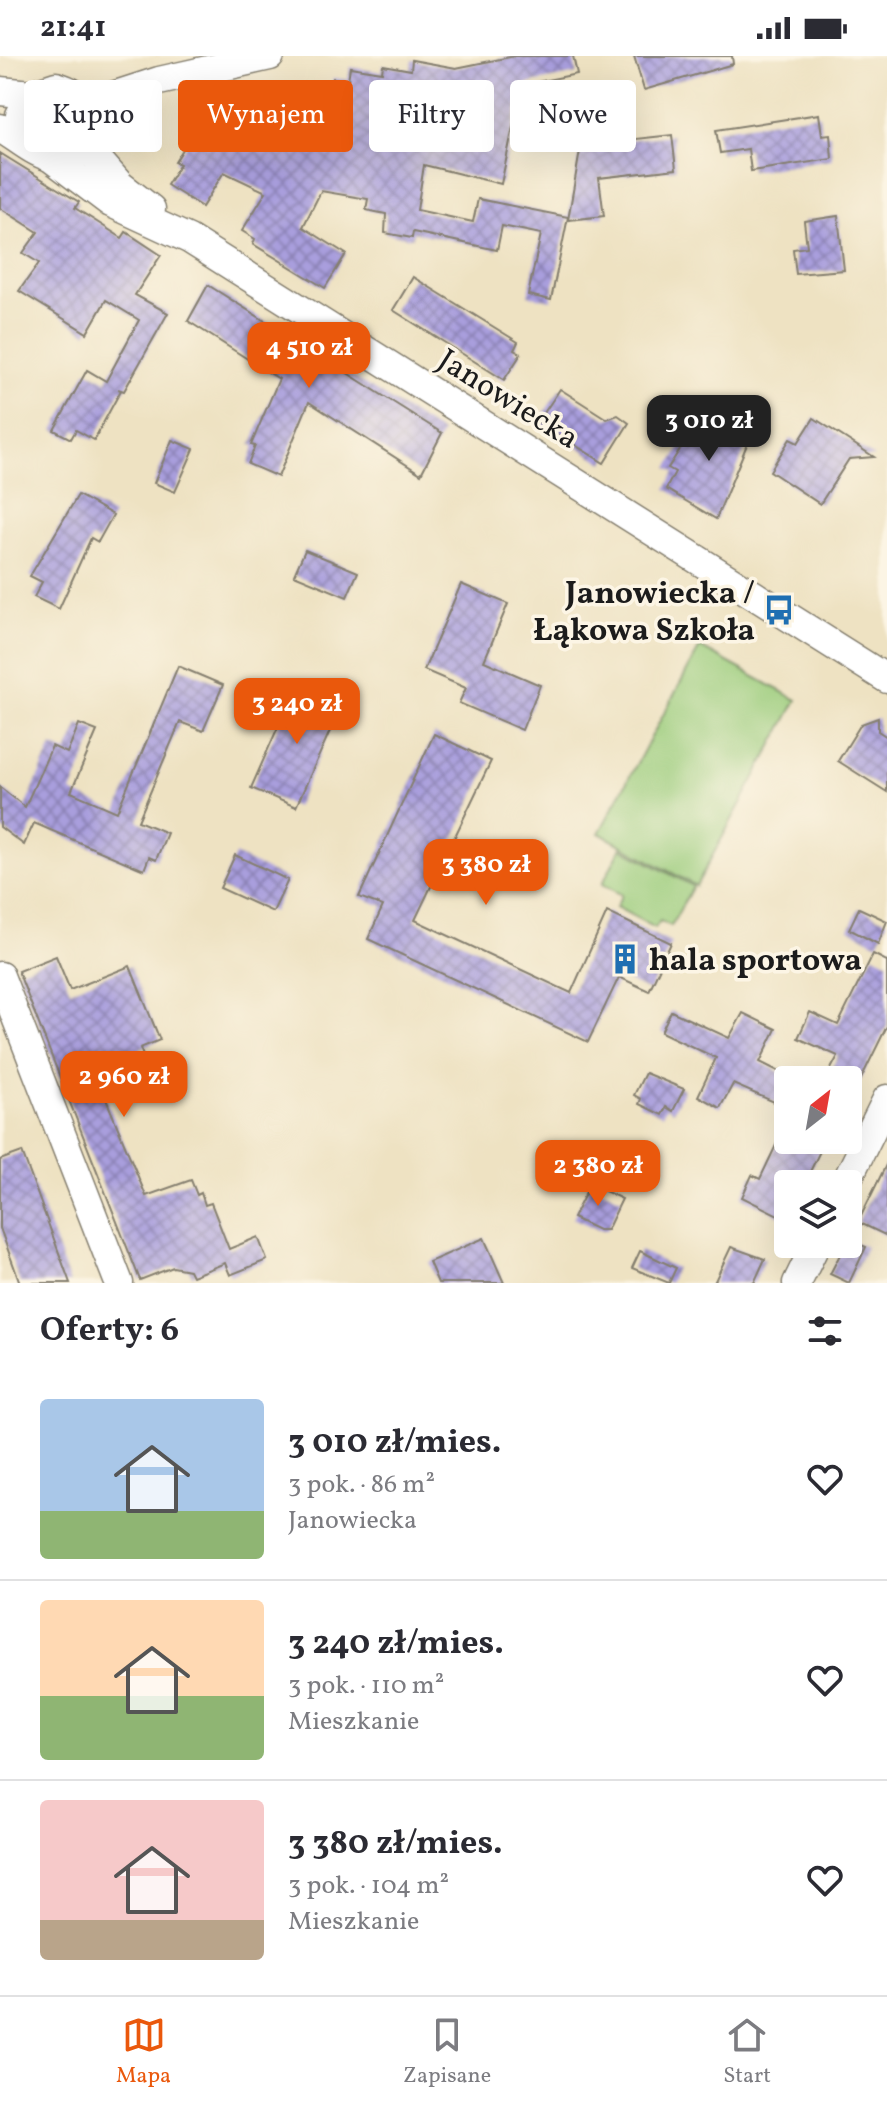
<!DOCTYPE html>
<html lang="pl">
<head>
<meta charset="utf-8">
<style>
  body { margin:0; font-family:Vollkorn,serif; background:#f2f2f3; color:#2b2b33; height:100vh; display:flex; flex-direction:column; font-size:30px; white-space:nowrap }
  * { box-sizing:border-box; margin:0 }
  p { font-size:26px; color:#7c7c81 }
  .icon { flex:none; width:44px; height:44px; fill:none; stroke:currentColor; stroke-width:2; stroke-linecap:round; stroke-linejoin:round }
  .map { position:relative; height:1227px; overflow:hidden }
  .drawer { display:flex; flex-direction:column; background:#fff; flex:1 }
  .drawer>* { flex:none }
  .guide { position:absolute; left:24px; top:24px; width:840px; height:72px; display:flex; gap:16px }
  .needle { width:52px; rotate:31deg }
  .tools { position:absolute; left:774px; top:1010px; display:grid; gap:16px }
  .tools a { display:grid; place-items:center; width:88px; height:88px; border-radius:8px; background:#fff; box-shadow:0 8px 32px #0002; font-size:40px }
  .price { position:absolute; translate:-50% -68px; padding:0 18px; border-radius:16px; background:#ea580c; color:#fff; font-size:26px; line-height:52px; filter:drop-shadow(0 2px 4px #0008) }
  .price::after { content:''; position:absolute; left:50%; top:48px; width:24px; height:18px; margin-left:-12px; background:inherit; clip-path:polygon(0 0,100% 0,50% 100%) }
  .price.selected { background:#222; color:#fff }
  ul { padding:0; list-style:none }
  li { display:flex; align-items:center; gap:24px; height:200px; padding:0 40px }
  li+li { border-top:2px solid #e1e1e2 }
  li span { display:grid; place-items:center; flex:none; width:224px; height:160px; border-radius:8px; color:#555 }
  li>.icon { margin-inline-start:auto }
  span .icon { width:96px; height:96px; fill:#fffc; stroke-width:1 }
  li b { font-size:34px }
  h2 { display:flex; justify-content:space-between; align-items:center; height:96px; padding:0 40px; font-size:34px }
  .chip { padding:0 28px; border-radius:8px; background:#fff; box-shadow:0 8px 32px #0002; font-size:28px; line-height:72px }
  .chip.selected { background:#ea580c; color:#fff }
  .status { display:flex; justify-content:space-between; align-items:center; height:56px; padding:0 40px; background:#fff; direction:ltr }
  .status svg { height:22px; fill:currentColor }
  .tab-bar { display:flex; justify-content:space-around; align-items:center; height:112px; border-top:2px solid #e1e1e2; background:#fff; font-size:22px; color:#7c7c81 }
  .tab-bar a { display:grid; justify-items:center; gap:4px }
  .tab-bar .selected { color:#ea580c }
  .map>svg:first-child { display:block }
</style>
</head>
<body>
<div class="status"><b>21:41</b><svg viewBox="0 0 49 12"><path d="M0 12V9h3v3zM5 12V6h3v6zM10 12V3h3v9zM15 12V0h3v12zM26 1h20v11H26zM47 4h2v5h-2z"/></svg></div>
<div class="map">
<svg width="887" height="1227" viewBox="0 0 887 1227">
  <defs>
    <pattern id="building-cross-hatch" width="8" height="8" patternUnits="userSpaceOnUse" patternTransform="scale(2)"><rect width="8" height="8" fill="#a99edd"/><path d="M0 0l8 8M0 8l8-8" fill="none" stroke="#8980b2"/></pattern>
  </defs>
  <rect width="100%" height="100%" fill="#fcf5e5"/>
  <filter id="ink" filterUnits="userSpaceOnUse"><feTurbulence type="fractalNoise" baseFrequency=".0125" numOctaves="2"/><feDisplacementMap in="SourceGraphic" scale="16" xChannelSelector="R" yChannelSelector="G"/><feConvolveMatrix kernelMatrix="1 2 1 2 8 2 1 2 1" color-interpolation-filters="sRGB"/></filter>
  <filter id="wash" filterUnits="userSpaceOnUse"><feTurbulence type="fractalNoise" baseFrequency=".006" numOctaves="4" result="noise"/><feDisplacementMap in="SourceGraphic" scale="32" xChannelSelector="R" yChannelSelector="G"/><feGaussianBlur stdDeviation="1.8" result="paint"/><feColorMatrix in="noise" values="0 0 0 0 0 0 0 0 0 0 0 0 0 0 0 0 0 1.4 0 .05"/><feComposite in="paint" operator="in"/></filter>
  <g filter="url(#wash)">
    <rect width="100%" height="100%" fill="#eee2c2"/>
    <g fill="#9bcc7c" stroke="#5c744c" stroke-width="2">
      <path d="M 700,591 L 797,644 L 696,830 L 599,777 Z"/>
      <path d="M 621,792 L 693,830 L 671,870 L 660,865 L 655,872 L 616,851 L 622,839 L 602,828 Z"/>
    </g>
    <g id="blocks">
      <g fill="url(#building-cross-hatch)">
        <path d="M 515,0 L 573,0 L 577,18 L 522,29 L 501,128 L 424,109 L 417,154 L 473,166 L 478,143 L 568,161 L 551,244 L 528,239 L 541,178 L 502,170 L 497,194 L 413,176 L 412,182 L 385,177 L 386,158 L 366,154 L 368,143 L 321,135 L 303,171 L 346,198 L 325,232 L 253,188 L 255,183 L 242,175 L 266,136 L 224,116 L 202,151 L 167,129 L 180,108 L 175,106 L 203,61 L 240,84 L 283,90 L 273,41 L 332,27 L 333,22 L 348,24 L 350,11 L 382,16 L 383,9 L 411,14 L 412,4 L 456,12 Z"/>
        <path d="M 634,0 L 732,0 L 733,8 L 644,34 Z"/>
        <path d="M 819,58 L 822,79 L 830,78 L 832,103 L 751,115 L 748,93 L 720,97 L 716,74 Z"/>
        <path d="M 672,79 L 676,113 L 599,122 L 604,160 L 568,164 L 581,89 Z"/>
        <path d="M 0,97 L 79,146 L 75,152 L 122,182 L 126,176 L 161,199 L 135,239 L 168,257 L 124,335 L 118,333 L 121,334 L 94,384 L 76,374 L 71,383 L 54,374 L 87,314 L 106,325 L 139,264 L 106,244 L 87,277 L 19,235 L 39,207 L 23,197 L 38,176 L 0,152 Z"/>
        <path d="M 838,160 L 844,214 L 796,218 L 793,193 L 807,191 L 804,165 Z"/>
        <path d="M 413,221 L 518,286 L 514,294 L 521,298 L 504,324 L 393,254 Z"/>
        <path d="M 208,229 L 442,377 L 421,418 L 309,346 L 278,421 L 248,408 L 255,390 L 251,389 L 279,323 L 188,265 Z"/>
        <path d="M 560,333 L 607,363 L 618,359 L 629,367 L 604,407 L 538,366 Z"/>
        <path d="M 704,356 L 753,374 L 716,463 L 666,433 L 675,416 L 668,412 Z"/>
        <path d="M 814,362 L 874,401 L 849,403 L 820,448 L 770,415 L 790,383 L 798,387 Z"/>
        <path d="M 172,384 L 194,393 L 175,436 L 154,427 Z"/>
        <path d="M 78,439 L 113,459 L 98,486 L 91,482 L 59,553 L 34,541 L 42,526 L 30,520 Z"/>
        <path d="M 305,494 L 358,516 L 347,541 L 294,519 Z"/>
        <path d="M 461,528 L 508,548 L 484,605 L 540,629 L 522,674 L 459,647 L 466,632 L 424,614 Z"/>
        <path d="M 178,610 L 223,629 L 203,675 L 180,666 L 138,765 L 167,777 L 156,804 L 149,801 L 144,814 L 34,767 L 24,789 L 0,771 L 0,731 L 25,751 L 52,690 L 67,697 L 79,668 L 97,675 L 71,736 L 117,756 Z"/>
        <path d="M 297,628 L 342,648 L 296,751 L 251,732 Z"/>
        <path d="M 878,662 L 878,675 L 887,681 L 887,736 L 838,705 L 861,668 Z"/>
        <path d="M 434,678 L 491,705 L 415,864 L 571,937 L 607,856 L 671,887 L 649,935 L 619,921 L 588,986 L 368,883 L 383,850 L 359,841 Z"/>
        <path d="M 235,799 L 288,824 L 273,856 L 220,832 Z"/>
        <path d="M 859,852 L 887,865 L 878,888 L 849,873 Z"/>
        <path d="M 873,898 L 887,905 L 887,970 L 859,1027 L 825,1024 L 838,1000 L 798,982 L 810,956 L 838,969 Z"/>
        <path d="M 56,900 L 70,934 L 130,910 L 160,984 L 140,992 L 148,1013 L 101,1031 L 146,1140 L 191,1124 L 197,1139 L 201,1137 L 205,1149 L 211,1147 L 229,1193 L 258,1181 L 267,1204 L 230,1219 L 225,1207 L 192,1220 L 189,1214 L 173,1211 L 140,1224 L 18,915 Z"/>
        <path d="M 671,955 L 729,982 L 743,957 L 776,973 L 760,1006 L 788,1020 L 788,1052 L 733,1028 L 720,1052 L 698,1040 L 716,1002 L 661,976 Z"/>
        <path d="M 645,1017 L 684,1033 L 673,1055 L 666,1051 L 662,1059 L 639,1048 L 641,1043 L 634,1039 Z"/>
        <path d="M 788,1064 L 788,1084 L 812,1084 L 823,1089 L 805,1126 L 788,1117 L 788,1164 L 742,1141 L 752,1119 L 760,1123 Z"/>
        <path d="M 22,1096 L 70,1227 L 20,1227 L 0,1172 L 0,1104 Z"/>
        <path d="M 887,1107 L 887,1180 L 858,1166 Z"/>
        <path d="M 590,1128 L 622,1143 L 607,1174 L 598,1174 L 573,1162 Z"/>
        <path d="M 484,1182 L 504,1227 L 438,1227 L 429,1206 Z"/>
        <path d="M 848,1183 L 866,1191 L 849,1227 L 830,1218 Z"/>
        <path d="M 731,1191 L 765,1203 L 754,1227 L 714,1227 Z"/>
        <path d="M 640,1195 L 676,1212 L 669,1227 L 632,1212 Z"/>
      </g>
    </g>
  </g>
  <g filter="url(#ink)">
    <use href="#blocks" fill-opacity="0" stroke="#857f6f" stroke-width="2"/>
    <g fill="none" stroke-linecap="round" stroke-linejoin="round">
      <g stroke="#857f6f" stroke-width="31">
        <g id="minor">
          <path d="M 0,35 L 32,38"/>
          <path d="M 88,48 L 159,25 L 270,0"/>
          <path d="M 0,72 C 16,81 32,96 50,101 C 95,113 115,46 56,30 L 32,38 L 20,59 L 26,87"/>
          <path d="M 86,90 L 120,129 L 151,153"/>
          <path d="M 50,101 L 111,147 L 189,183 L 887,623"/>
          <path d="M 0,920 L 119,1227"/>
          <path d="M 845,1128 L 887,1043"/>
          <path d="M 797,1227 L 816,1188"/>
        </g>
      </g>
      <use href="#minor" stroke="#fff" stroke-width="28"/>
    </g>
  </g>
  <defs>
    <g id="bus-bare" transform="scale(2.4)"><path d="M-5-6H5V4H4V6H2V4H-2V6H-4V4H-5ZM-3.5-4V0h7V-4ZM-3.5 1.2v1.5H-2V1.2ZM2 1.2v1.5H3.5V1.2Z" fill="#1f6fb2" stroke="#fcf5e5" stroke-width="2.5" paint-order="stroke"/></g>
    <g id="building-bare" transform="scale(2.4)"><path d="M-4-6H4V6H1V3H-1V6H-4ZM-2.5-4.3h1.7v1.8h-1.7ZM.8-4.3h1.7v1.8H.8ZM-2.5-1h1.7V.8h-1.7ZM.8-1h1.7V.8H.8Z" fill="#1f6fb2" stroke="#fcf5e5" stroke-width="2.5" paint-order="stroke"/></g>
  </defs>
  <g fill-rule="evenodd">
    <use href="#bus-bare" x="779" y="554"/>
    <use href="#building-bare" x="625" y="903"/>
  </g>
  <g text-anchor="middle" stroke-width="7" stroke-linejoin="round" paint-order="stroke">
    <g font-size="32" fill="#1c1c1c" stroke="#fcf5e5">
      <text transform="translate(509 342) rotate(32)" y="11">Janowiecka</text>
    </g>
    <g font-size="32" font-weight="bold" fill="#1c1c1c" stroke="#fcf5e5" text-anchor="end">
      <text x="755" y="547">Janowiecka /<tspan x="755" dy="37">Łąkowa Szkoła</tspan></text>
      <text x="649" y="914" text-anchor="start">hala sportowa</text>
    </g>
  </g>
</svg>
<div class="tools">
<a><svg class="needle" viewBox="-14 -14 28 28"><path d="M0-13l5 13h-10z" fill="#e53935"/><path d="M0 13l5-13h-10z" fill="#7c7c81"/></svg></a>
<a><svg class="icon" aria-label="layers" viewBox="0 0 24 24"><path d="M12 4l9 5-9 5-9-5zM3 14l9 5 9-5"/></svg></a>
</div>
<b class="price" style="left:309px;top:334px">4 510 zł</b>
<b class="price selected" style="left:709px;top:407px">3 010 zł</b>
<b class="price" style="left:297px;top:690px">3 240 zł</b>
<b class="price" style="left:486px;top:851px">3 380 zł</b>
<b class="price" style="left:124px;top:1063px">2 960 zł</b>
<b class="price" style="left:598px;top:1152px">2 380 zł</b>
<div class="guide">
<a class="chip">Kupno</a>
<a class="chip selected">Wynajem</a>
<a class="chip">Filtry</a>
<a class="chip">Nowe</a>
</div>
</div>
<section class="drawer">
<h2>Oferty: 6<svg class="icon" aria-label="filters" viewBox="0 0 24 24"><path d="M4 7h16M4 17h16"/><circle cx="9" cy="7" r="2"/><circle cx="15" cy="17" r="2"/></svg></h2>
<ul>
<li><span style="background:linear-gradient(#a9c7e8 70%,#8fb573 0)"><svg class="icon" aria-label="home" viewBox="0 0 24 24"><path d="M3 11l9-7 9 7M6 9v11h12V9"/></svg></span><div><b>3 010 zł/mies.</b><p>3 pok. · 86 m²</p><p>Janowiecka</p></div><svg class="icon" aria-label="heart" viewBox="0 0 24 24"><path d="M12 20l-8-8c-3-5 5-10 8-4 3-6 11-1 8 4z"/></svg></li>
<li><span style="background:linear-gradient(#ffd9b3 60%,#8fb573 0)"><svg class="icon" aria-label="home" viewBox="0 0 24 24"><path d="M3 11l9-7 9 7M6 9v11h12V9"/></svg></span><div><b>3 240 zł/mies.</b><p>3 pok. · 110 m²</p><p>Mieszkanie</p></div><svg class="icon" aria-label="heart" viewBox="0 0 24 24"><path d="M12 20l-8-8c-3-5 5-10 8-4 3-6 11-1 8 4z"/></svg></li>
<li><span style="background:linear-gradient(#f6c9c9 75%,#b9a48a 0)"><svg class="icon" aria-label="home" viewBox="0 0 24 24"><path d="M3 11l9-7 9 7M6 9v11h12V9"/></svg></span><div><b>3 380 zł/mies.</b><p>3 pok. · 104 m²</p><p>Mieszkanie</p></div><svg class="icon" aria-label="heart" viewBox="0 0 24 24"><path d="M12 20l-8-8c-3-5 5-10 8-4 3-6 11-1 8 4z"/></svg></li>
</ul>
</section>
<nav class="tab-bar">
<a class="selected"><svg class="icon" aria-label="map" viewBox="0 0 24 24"><path d="M3 6l6-2 6 2 6-2v14l-6 2-6-2-6 2zM9 4v14M15 6v14"/></svg>Mapa</a>
<a><svg class="icon" aria-label="saved" viewBox="0 0 24 24"><path d="M7 4h10v16l-5-4-5 4z"/></svg>Zapisane</a>
<a><svg class="icon" aria-label="home" viewBox="0 0 24 24"><path d="M3 11l9-7 9 7M6 9v11h12V9"/></svg>Start</a>
</nav>
</body>
</html>
